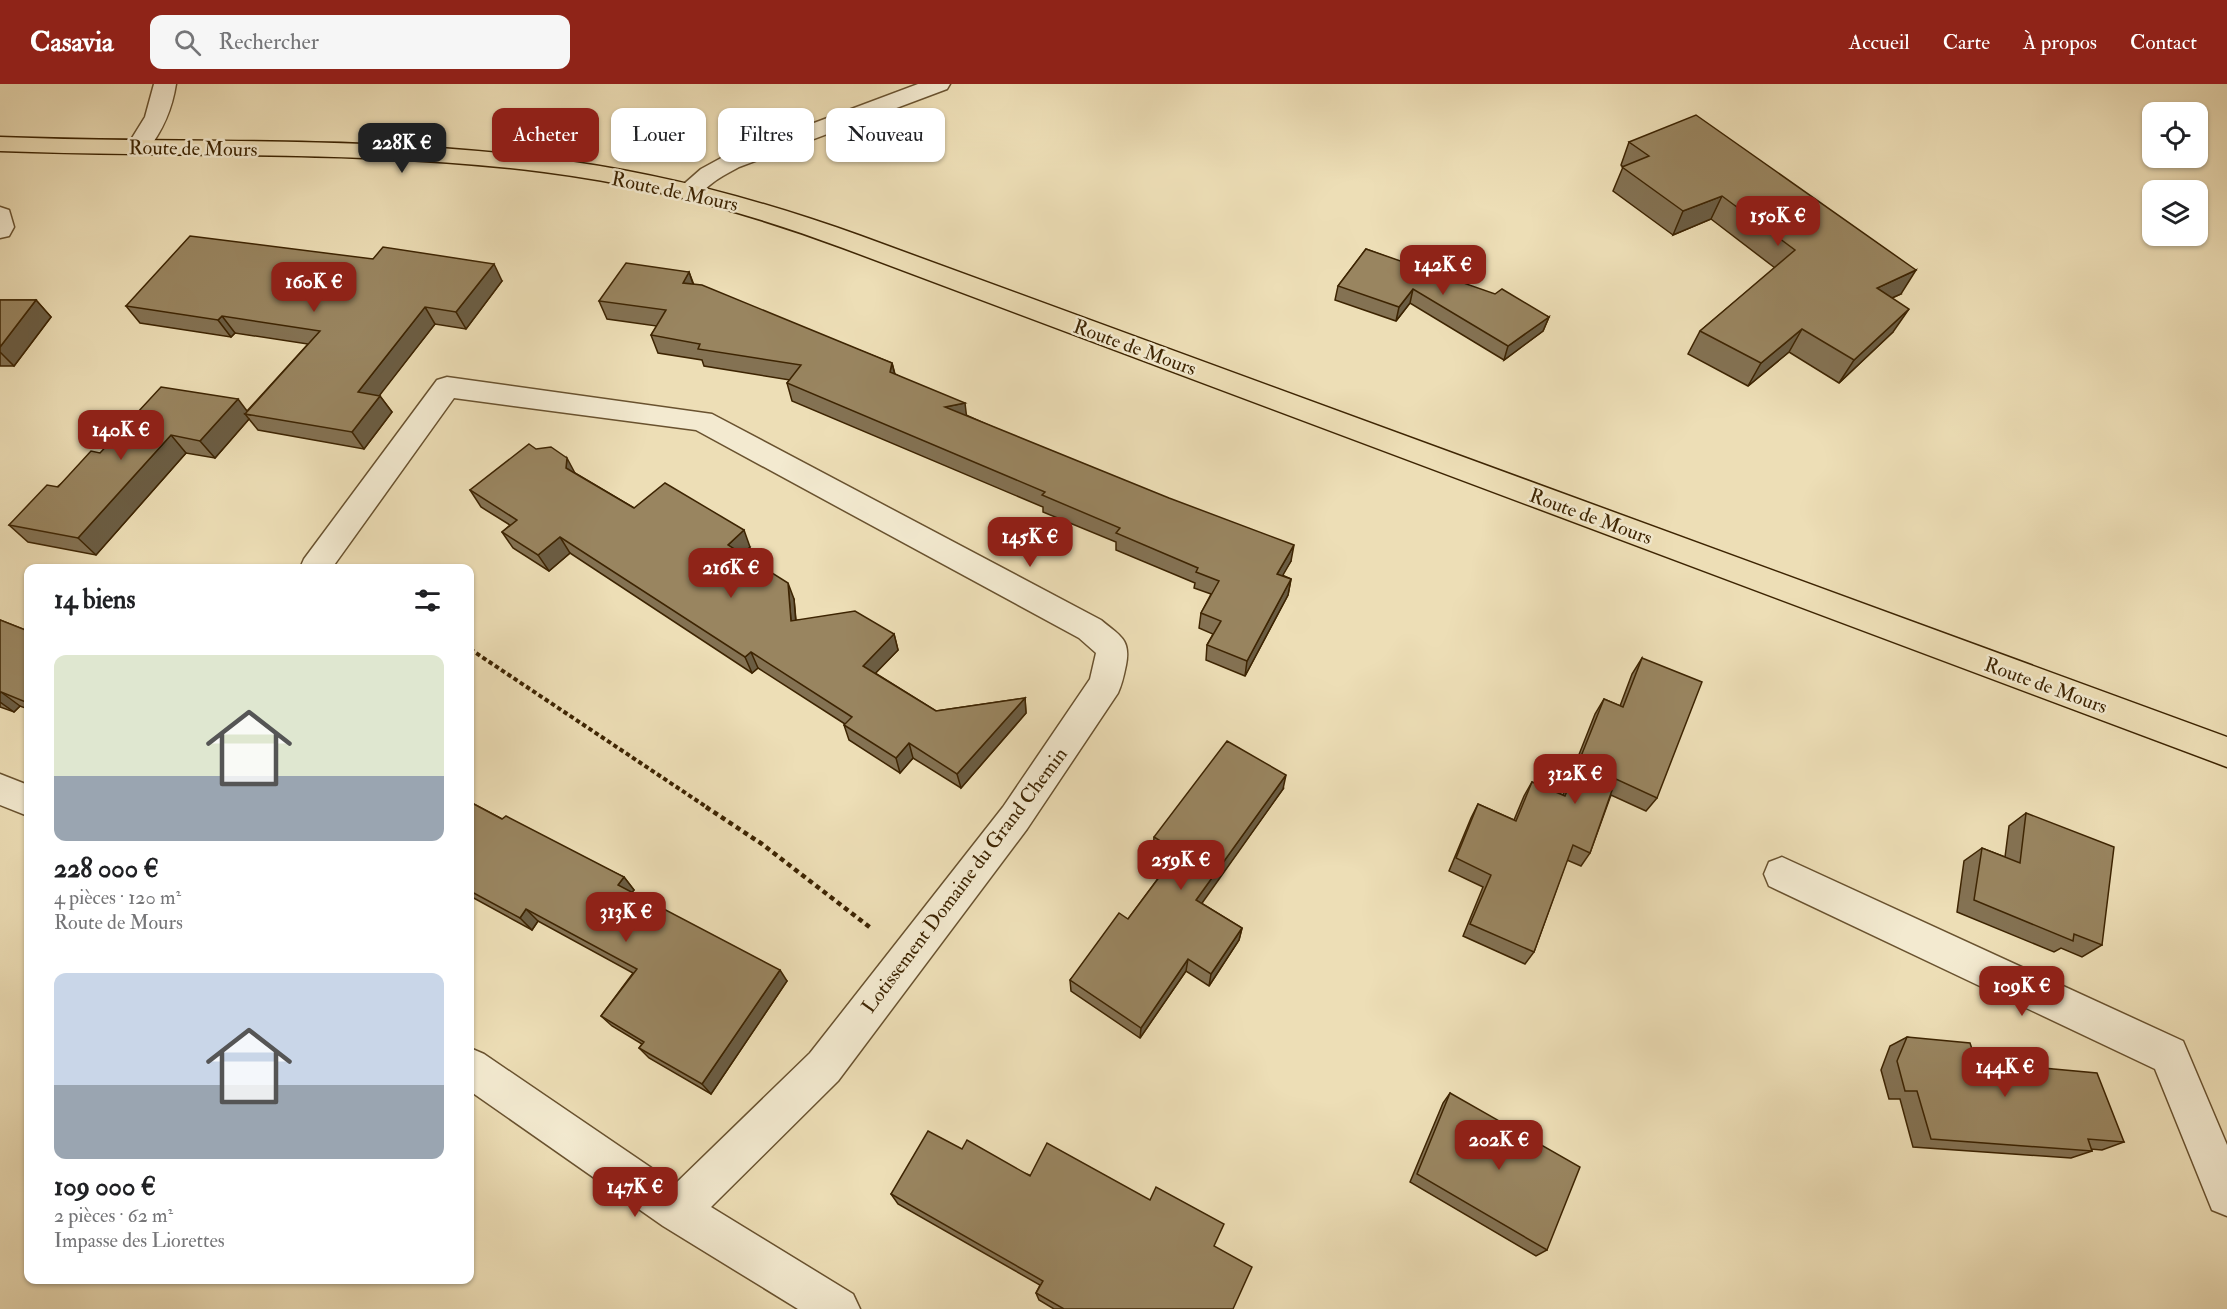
<!DOCTYPE html>
<html lang="fr">
<head>
<meta charset="utf-8">
<style>
  body { margin:0; font-family:"IM FELL Double Pica",serif; background:#f6f6f6; color:#202124; height:100vh; display:flex; flex-direction:column; font-size:22px; white-space:nowrap }
  * { box-sizing:border-box; margin:0 }
  p { font-size:20px; color:#757577 }
  .icon { flex:none; width:33px; height:33px; fill:none; stroke:currentColor; stroke-width:2; stroke-linecap:round; stroke-linejoin:round }
  .map { position:relative; flex:1; overflow:hidden }
  .panel { position:absolute; left:24px; top:480px; width:450px; height:720px; display:flex; flex-direction:column; background:#fff; border-radius:12px; box-shadow:0 2px 4px #0004 }
  .panel>* { flex:none }
  .banner { position:absolute; left:492px; top:24px; width:570px; height:54px; display:flex; gap:12px }
  .controls { position:absolute; left:2142px; top:18px; display:grid; gap:12px }
  .controls a { display:grid; place-items:center; width:66px; height:66px; border-radius:12px; background:#fff; box-shadow:0 2px 4px #0004; font-size:30px }
  .price { position:absolute; translate:-50% -51px; padding:0 14px; border-radius:12px; background:#8f2418; color:#fff; font-size:20px; line-height:39px; filter:drop-shadow(0 2px 3px #0008) }
  .price::after { content:''; position:absolute; left:50%; top:36px; width:18px; height:14px; margin-left:-9px; background:inherit; clip-path:polygon(0 0,100% 0,50% 100%) }
  .price.selected { background:#222; color:#fff }
  ul { padding:0; list-style:none }
  li { display:grid; align-content:center; gap:12px; height:318px; padding:0 30px }
  li span { display:grid; place-items:center; height:186px; border-radius:12px; color:#555 }
  li>.icon { margin-inline-start:auto }
  span .icon { width:108px; height:108px; fill:#fffc; stroke-width:1 }
  li b { font-size:26px }
  h2 { display:flex; justify-content:space-between; align-items:center; height:72px; padding:0 30px; font-size:26px }
  .pill { padding:0 21px; border-radius:12px; background:#fff; box-shadow:0 2px 4px #0004; font-size:21px; line-height:54px }
  .pill.selected { background:#8f2418; color:#fff }
  header { display:flex; align-items:center; gap:36px; box-sizing:border-box; height:84px; padding:0 30px; background:#8f2418; color:#fff }
  header strong { font-size:28px }
  nav { display:flex; gap:33px; margin-inline-start:auto; font-size:21px }
  .search { width:420px; height:54px; background:#f6f6f6; display:flex; align-items:center; gap:15px; box-sizing:border-box; padding:0 21px; border-radius:12px; color:#757577; font-size:22px }
  .map>svg:first-child { display:block }
</style>
</head>
<body>
<header>
<strong>Casavia</strong>
<div class="search"><svg class="icon" aria-label="search" viewBox="0 0 24 24"><circle cx="10" cy="10" r="6"/><path d="M15 15l6 6"/></svg>Rechercher</div>
<nav><a>Accueil</a><a>Carte</a><a>À propos</a><a>Contact</a></nav>
</header>
<div class="map">
<svg width="2227" height="1225" viewBox="0 0 2227 1225">
  <rect width="100%" height="100%" fill="#eddeb6"/>
  <filter id="stains"><feTurbulence type="fractalNoise" baseFrequency=".00333" numOctaves="4"/><feColorMatrix values="0 0 0 0 .2 0 0 0 0 .09 0 0 0 0 .02 0 0 0 .5 -.17"/></filter>
  <radialGradient id="worn" r=".72"><stop offset=".6" stop-color="#630" stop-opacity="0"/><stop offset="1" stop-color="#630" stop-opacity=".3"/></radialGradient>
  <g fill="none" stroke-linecap="round" stroke-linejoin="round">
    <g stroke="#69522f" stroke-width="3">
      <g id="minor">
        <path d="M 154,0 L 176,0 C 172,26 163,46 147,67 L 139,69 L 131,67 L 127,62 L 145,33 Z"/>
        <path d="M 918,0 L 950,0 L 947,5 L 739,83 C 732,87 724,91 718,95 C 704,104 697,117 679,112 L 676,107 L 701,85 L 723,73 Z"/>
        <path d="M 0,123 L 9,126 L 14,143 L 9,152 L 0,154 Z"/>
        <path d="M 447,293 L 712,330 L 1101,536 C 1120,552 1131,555 1126,581 C 1124,591 1122,600 1118,609 L 1027,745 L 838,997 L 711,1123 L 853,1210 L 860,1225 L 798,1225 L 663,1142 L 470,1007 L 470,964 L 484,970 L 675,1100 L 810,969 L 1003,723 L 1090,595 L 1096,569 L 1079,554 L 696,346 L 454,314 L 332,484 L 300,484 L 304,475 L 437,296 Z"/>
        <path d="M 0,690 L 28,701 L 28,732 L 0,721 Z"/>
        <path d="M 1782,773 L 2183,957 L 2227,1061 L 2227,1132 L 2212,1126 L 2155,985 L 1769,802 L 1764,790 L 1769,778 Z"/>
      </g>
    </g>
    <g stroke="#3d2402" stroke-width="3">
      <path id="major" d="M 0,53 C 181,60 364,51 544,74 C 653,87 758,115 861,152 L 2227,653 L 2227,683 L 843,164 C 746,128 648,101 544,88 C 364,65 181,74 0,67 Z"/>
    </g>
    <path stroke="#3d2402" stroke-width="4" stroke-dasharray="4.5 3" stroke-linecap="butt" d="M 470,565 L 708,724"/>
    <path stroke="#3d2402" stroke-width="4.5" stroke-dasharray="5 4" stroke-linecap="butt" d="M 706,723 L 762,760 L 872,845"/>
    <use href="#minor" fill="#f3ead0" fill-rule="evenodd"/>
    <use href="#major" fill="#eddeb6" fill-rule="evenodd"/>
  </g>
  <g fill="#847253" stroke="#3d2402" stroke-width="1.5">
    <path d="M 1629,58 L 1901,210 L 1892,214 L 1893,248 L 1839,299 L 1789,268 L 1748,302 L 1688,270 L 1700,247 L 1775,184 L 1711,135 L 1673,151 L 1613,107 L 1623,83 L 1621,81 Z"/>
    <path d="M 1366,165 L 1549,233 L 1543,247 L 1504,276 L 1410,219 L 1396,237 L 1335,216 L 1338,202 Z"/>
    <path d="M 373,175 L 502,197 L 466,245 L 435,240 L 379,311 L 392,328 L 364,365 L 258,346 L 249,335 L 215,374 L 186,369 L 96,471 L 28,458 L 9,441 L 100,369 L 247,327 L 308,260 L 235,249 L 231,253 L 140,239 L 126,222 Z"/>
    <path d="M 689,188 L 694,201 L 892,279 L 895,290 L 966,331 L 1291,477 L 1282,491 L 1291,495 L 1288,511 L 1245,592 L 1206,576 L 1207,561 L 1213,550 L 1199,544 L 1201,529 L 1211,510 L 1194,504 L 1195,499 L 1116,466 L 1116,458 L 1043,428 L 1043,423 L 792,317 L 787,299 L 790,296 L 704,282 L 702,276 L 658,269 L 651,251 L 657,242 L 607,235 L 599,217 Z"/>
    <path d="M 0,216 L 36,216 L 51,233 L 14,282 L 0,282 Z"/>
    <path d="M 575,389 L 634,424 L 750,463 L 743,470 L 794,515 L 796,536 L 894,550 L 898,566 L 875,589 L 936,627 L 1025,614 L 1026,629 L 961,704 L 913,674 L 900,689 L 849,656 L 844,641 L 845,640 L 758,584 L 752,589 L 570,469 L 549,487 L 513,464 L 502,448 L 510,441 L 481,423 L 470,406 Z"/>
    <path d="M 0,536 L 28,547 L 28,625 L 20,622 L 14,628 L 0,623 Z"/>
    <path d="M 1642,574 L 1657,714 L 1646,727 L 1611,711 L 1590,769 L 1581,782 L 1567,776 L 1534,868 L 1525,880 L 1463,852 L 1483,803 L 1449,787 L 1471,734 L 1478,720 L 1514,736 L 1524,712 L 1532,698 L 1563,711 L 1595,630 L 1604,615 L 1620,622 L 1632,590 Z"/>
    <path d="M 1283,705 L 1201,819 L 1242,844 L 1239,856 L 1209,902 L 1186,887 L 1140,954 L 1071,907 L 1070,896 L 1128,835 L 1171,777 L 1153,766 L 1154,753 Z"/>
    <path d="M 470,718 L 502,735 L 624,793 L 634,806 L 632,808 L 787,897 L 711,1010 L 649,974 L 639,964 L 642,960 L 612,942 L 601,932 L 633,889 L 538,837 L 532,846 L 470,812 Z"/>
    <path d="M 2026,729 L 2102,861 L 2082,873 L 2061,864 L 2054,868 L 1957,828 L 1964,777 L 1982,764 L 2005,773 L 2009,742 Z"/>
    <path d="M 1907,953 L 1974,971 L 2043,984 L 2124,1058 L 2102,1066 L 2091,1065 L 2092,1067 L 2071,1074 L 1913,1063 L 1900,1015 L 1889,1015 L 1881,986 L 1890,962 Z"/>
    <path d="M 1450,1009 L 1547,1166 L 1536,1172 L 1410,1098 L 1443,1019 Z"/>
    <path d="M 962,1065 L 1214,1162 L 1233,1225 L 1054,1225 L 1039,1216 L 1036,1209 L 1040,1201 L 898,1120 L 891,1110 Z"/>
  </g>
  <g fill="#6b5d43" stroke="#3d2402" stroke-width="1.5">
    <path d="M 1722,112 L 1711,135 L 1673,151 L 1683,127 Z"/>
    <path d="M 494,180 L 502,197 L 466,245 L 456,228 Z"/>
    <path d="M 1916,186 L 1901,210 L 1862,227 L 1877,204 Z"/>
    <path d="M 689,188 L 695,206 L 683,199 Z"/>
    <path d="M 1413,205 L 1410,219 L 1396,237 L 1399,223 Z"/>
    <path d="M 36,216 L 51,233 L 14,282 L 0,268 L 0,263 Z"/>
    <path d="M 425,223 L 435,240 L 369,325 L 358,308 Z"/>
    <path d="M 1909,225 L 1893,248 L 1839,299 L 1854,276 Z"/>
    <path d="M 222,232 L 235,249 L 231,253 L 218,236 Z"/>
    <path d="M 1549,233 L 1543,247 L 1504,276 L 1508,262 Z"/>
    <path d="M 1802,245 L 1789,268 L 1748,302 L 1761,279 Z"/>
    <path d="M 892,279 L 896,296 L 890,288 Z"/>
    <path d="M 380,312 L 392,328 L 364,365 L 352,348 Z"/>
    <path d="M 238,315 L 250,331 L 245,330 L 249,335 L 215,374 L 200,357 Z"/>
    <path d="M 965,319 L 967,336 L 945,323 Z"/>
    <path d="M 171,351 L 186,369 L 96,471 L 78,454 Z"/>
    <path d="M 567,374 L 576,391 L 566,384 Z"/>
    <path d="M 744,446 L 750,463 L 735,477 L 728,461 Z"/>
    <path d="M 560,453 L 570,469 L 549,487 L 538,471 Z"/>
    <path d="M 1294,461 L 1291,477 L 1275,505 L 1277,490 Z"/>
    <path d="M 1291,495 L 1288,511 L 1245,592 L 1247,577 Z"/>
    <path d="M 788,499 L 794,515 L 797,553 L 791,537 Z"/>
    <path d="M 894,550 L 898,566 L 868,597 L 863,582 Z"/>
    <path d="M 751,568 L 758,584 L 752,589 L 745,573 Z"/>
    <path d="M 1,608 L 20,622 L 14,628 L 0,618 L 0,609 Z"/>
    <path d="M 1025,614 L 1026,629 L 961,704 L 957,690 Z"/>
    <path d="M 909,659 L 913,674 L 900,689 L 896,674 Z"/>
    <path d="M 1286,691 L 1283,705 L 1195,829 L 1196,816 Z"/>
    <path d="M 624,793 L 634,806 L 628,813 L 618,801 Z"/>
    <path d="M 526,825 L 538,837 L 532,846 L 520,834 Z"/>
    <path d="M 1242,844 L 1239,856 L 1209,902 L 1211,890 Z"/>
    <path d="M 1188,875 L 1186,887 L 1140,954 L 1141,944 Z"/>
    <path d="M 780,886 L 787,897 L 711,1010 L 702,1000 Z"/>
  </g>
  <g fill="#998560" stroke="#3d2402" stroke-width="1.5">
    <path d="M 1696,31 L 1916,186 L 1877,204 L 1909,225 L 1854,276 L 1802,245 L 1761,279 L 1700,247 L 1795,166 L 1722,112 L 1683,127 L 1622,83 L 1649,72 L 1629,58 Z"/>
    <path d="M 190,152 L 373,175 L 383,163 L 494,180 L 456,228 L 425,223 L 358,308 L 380,312 L 352,348 L 245,330 L 320,247 L 222,232 L 218,236 L 126,222 Z"/>
    <path d="M 1366,165 L 1495,210 L 1502,205 L 1549,233 L 1508,262 L 1413,205 L 1399,223 L 1338,202 Z"/>
    <path d="M 626,179 L 689,188 L 683,199 L 702,201 L 892,279 L 890,288 L 965,319 L 945,323 L 1169,414 L 1294,461 L 1277,490 L 1291,495 L 1247,577 L 1207,561 L 1221,537 L 1201,529 L 1219,497 L 1196,488 L 1198,484 L 1116,449 L 1120,444 L 1042,411 L 1045,408 L 787,299 L 801,281 L 698,265 L 700,260 L 651,251 L 666,226 L 599,217 Z"/>
    <path d="M 0,216 L 36,216 L 0,263 Z"/>
    <path d="M 161,303 L 238,315 L 200,357 L 171,351 L 78,454 L 9,441 L 47,401 L 58,403 L 91,367 L 100,369 Z"/>
    <path d="M 529,360 L 536,365 L 551,363 L 567,374 L 566,384 L 634,424 L 665,399 L 744,446 L 728,461 L 788,499 L 791,537 L 855,527 L 894,550 L 863,582 L 936,627 L 1025,614 L 957,690 L 909,659 L 896,674 L 844,641 L 852,633 L 751,568 L 745,573 L 560,453 L 538,471 L 502,448 L 517,436 L 470,406 Z"/>
    <path d="M 0,536 L 28,547 L 28,619 L 1,608 L 0,609 Z"/>
    <path d="M 1642,574 L 1702,598 L 1657,714 L 1616,695 L 1590,769 L 1573,761 L 1534,868 L 1470,840 L 1491,791 L 1456,774 L 1478,720 L 1516,737 L 1532,698 L 1565,712 L 1604,615 L 1623,623 Z"/>
    <path d="M 1227,657 L 1286,691 L 1196,816 L 1242,844 L 1211,890 L 1188,875 L 1141,944 L 1070,896 L 1119,829 L 1128,835 L 1178,768 L 1154,753 Z"/>
    <path d="M 470,718 L 502,735 L 506,732 L 624,793 L 618,801 L 780,886 L 702,1000 L 639,964 L 644,958 L 601,932 L 637,885 L 526,825 L 520,834 L 470,807 Z"/>
    <path d="M 2026,729 L 2114,763 L 2102,861 L 2074,850 L 2073,857 L 1974,816 L 1982,764 L 2020,779 Z"/>
    <path d="M 1907,953 L 1970,959 L 1974,971 L 2040,976 L 2043,984 L 2097,989 L 2124,1058 L 2088,1055 L 2092,1067 L 1931,1055 L 1917,1007 L 1905,1007 L 1897,977 Z"/>
    <path d="M 1450,1009 L 1580,1083 L 1547,1166 L 1417,1090 Z"/>
    <path d="M 928,1047 L 962,1065 L 967,1056 L 1030,1092 L 1047,1059 L 1150,1116 L 1156,1103 L 1224,1140 L 1214,1162 L 1252,1183 L 1233,1225 L 1064,1225 L 1036,1209 L 1043,1197 L 891,1110 Z"/>
  </g>
  <g text-anchor="middle" stroke-width="5" stroke-linejoin="round" paint-order="stroke">
    <g font-size="20" fill="#3d2402" stroke="#f3ead0">
      <text transform="translate(193 64) rotate(1)" y="7">Route de Mours</text>
      <text transform="translate(675 107) rotate(12)" y="7">Route de Mours</text>
      <text transform="translate(1135 263) rotate(20)" y="7">Route de Mours</text>
      <text transform="translate(1591 432) rotate(20)" y="7">Route de Mours</text>
      <text transform="translate(2046 601) rotate(20)" y="7">Route de Mours</text>
      <text transform="translate(964 796) rotate(-53)" y="7">Lotissement Domaine du Grand Chemin</text>
    </g>
  </g>
  <rect width="100%" height="100%" filter="url(#stains)"/>
  <rect width="100%" height="100%" fill="url(#worn)"/>
</svg>
<div class="controls">
<a><svg class="icon" aria-label="locate" viewBox="0 0 24 24"><circle cx="12" cy="12" r="6"/><path d="M12 2v4M12 18v4M2 12h4M18 12h4"/></svg></a>
<a><svg class="icon" aria-label="layers" viewBox="0 0 24 24"><path d="M12 4l9 5-9 5-9-5zM3 14l9 5 9-5"/></svg></a>
</div>
<b class="price selected" style="left:402px;top:90px">228K €</b>
<b class="price" style="left:1778px;top:163px">150K €</b>
<b class="price" style="left:1443px;top:212px">142K €</b>
<b class="price" style="left:314px;top:229px">160K €</b>
<b class="price" style="left:121px;top:377px">140K €</b>
<b class="price" style="left:1030px;top:484px">145K €</b>
<b class="price" style="left:731px;top:515px">216K €</b>
<b class="price" style="left:1575px;top:721px">312K €</b>
<b class="price" style="left:1181px;top:807px">259K €</b>
<b class="price" style="left:626px;top:859px">313K €</b>
<b class="price" style="left:2022px;top:933px">109K €</b>
<b class="price" style="left:2005px;top:1014px">144K €</b>
<b class="price" style="left:1499px;top:1087px">202K €</b>
<b class="price" style="left:635px;top:1134px">147K €</b>
<div class="banner">
<a class="pill selected">Acheter</a>
<a class="pill">Louer</a>
<a class="pill">Filtres</a>
<a class="pill">Nouveau</a>
</div>
<section class="panel">
<h2>14 biens<svg class="icon" aria-label="filters" viewBox="0 0 24 24"><path d="M4 7h16M4 17h16"/><circle cx="9" cy="7" r="2"/><circle cx="15" cy="17" r="2"/></svg></h2>
<ul>
<li><span style="background:linear-gradient(#dfe7d0 65%,#9aa5b1 0)"><svg class="icon" aria-label="home" viewBox="0 0 24 24"><path d="M3 11l9-7 9 7M6 9v11h12V9"/></svg></span><div><b>228 000 €</b><p>4 pièces · 120 m²</p><p>Route de Mours</p></div></li>
<li><span style="background:linear-gradient(#c9d6e8 60%,#9aa5b1 0)"><svg class="icon" aria-label="home" viewBox="0 0 24 24"><path d="M3 11l9-7 9 7M6 9v11h12V9"/></svg></span><div><b>109 000 €</b><p>2 pièces · 62 m²</p><p>Impasse des Liorettes</p></div></li>
</ul>
</section>
</div>
</body>
</html>
